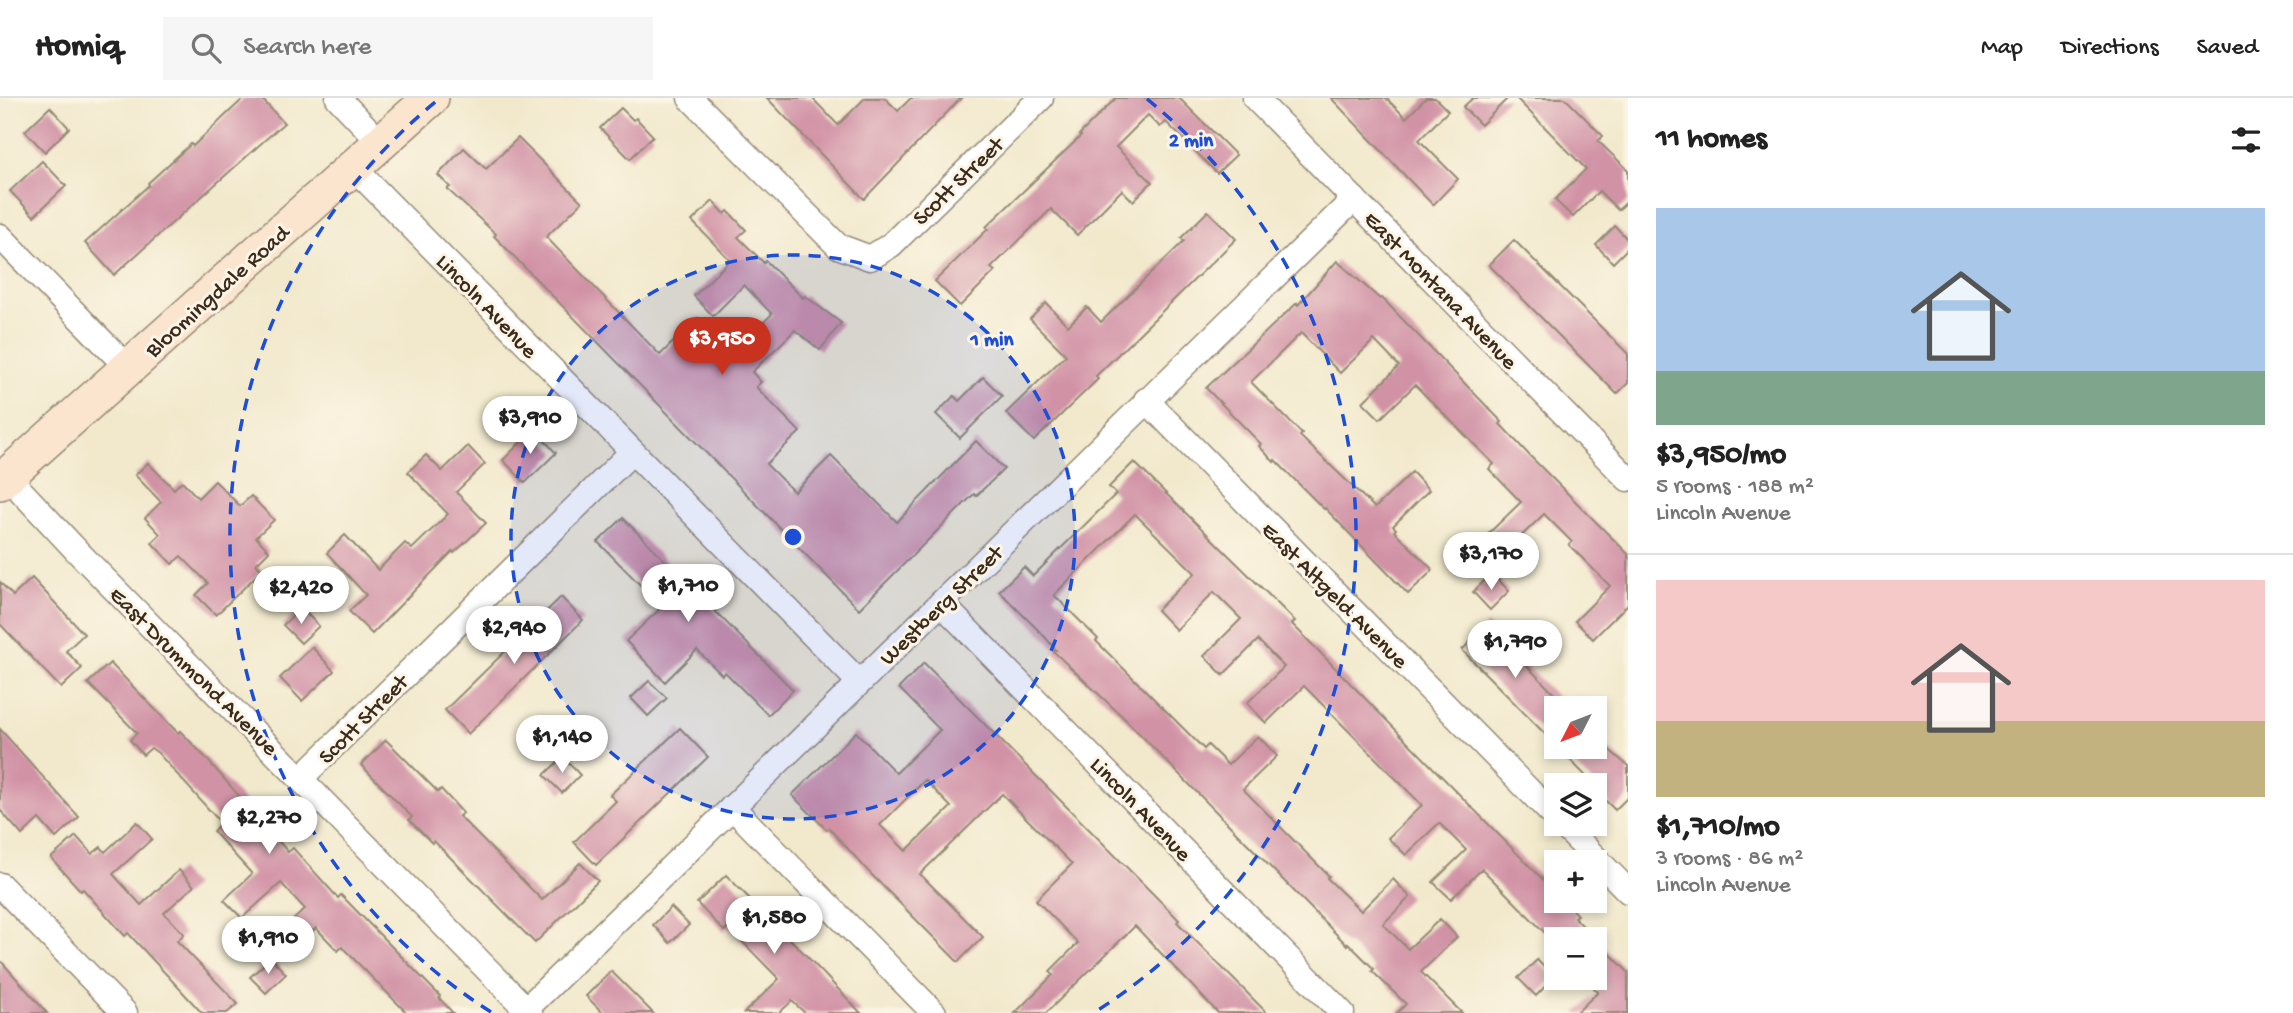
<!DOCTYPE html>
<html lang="en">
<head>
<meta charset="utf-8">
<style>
  body { margin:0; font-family:"Gochi Hand",sans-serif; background:#f6f6f6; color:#222; height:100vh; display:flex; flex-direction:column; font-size:26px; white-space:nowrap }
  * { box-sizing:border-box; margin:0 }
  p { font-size:23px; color:#767676 }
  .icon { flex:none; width:38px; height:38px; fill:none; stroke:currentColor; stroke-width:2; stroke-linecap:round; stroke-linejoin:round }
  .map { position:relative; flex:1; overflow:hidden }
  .side { display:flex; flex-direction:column; background:#fff; width:665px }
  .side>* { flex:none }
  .needle { width:46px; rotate:228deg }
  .controls { position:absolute; left:1544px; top:598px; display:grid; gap:14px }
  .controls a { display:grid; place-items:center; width:63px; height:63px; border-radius:0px; background:#fff; box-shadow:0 4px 10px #0003; font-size:35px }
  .price { position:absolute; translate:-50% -60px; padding:0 16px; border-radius:24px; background:#fff; color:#222; font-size:23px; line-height:46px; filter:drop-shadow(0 2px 4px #0008) }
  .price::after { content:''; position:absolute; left:50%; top:42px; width:21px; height:16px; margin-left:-10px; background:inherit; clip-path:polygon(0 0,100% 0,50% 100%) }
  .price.on { background:#c8321e; color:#fff }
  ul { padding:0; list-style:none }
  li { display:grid; align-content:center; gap:14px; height:371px; padding:0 28px }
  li+li { border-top:2px solid #e0e0e0 }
  li span { display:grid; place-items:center; height:217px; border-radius:0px; color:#555 }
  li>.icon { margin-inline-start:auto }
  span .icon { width:126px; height:126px; fill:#fffc; stroke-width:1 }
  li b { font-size:30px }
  h2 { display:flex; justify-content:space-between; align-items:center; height:84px; padding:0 28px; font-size:30px }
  header { display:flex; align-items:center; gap:42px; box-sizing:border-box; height:98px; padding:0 35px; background:#fff; border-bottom:2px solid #e0e0e0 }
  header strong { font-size:33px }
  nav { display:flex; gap:38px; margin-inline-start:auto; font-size:24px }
  .search { width:490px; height:63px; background:#f6f6f6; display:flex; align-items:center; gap:18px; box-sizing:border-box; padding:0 24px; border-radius:0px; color:#767676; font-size:26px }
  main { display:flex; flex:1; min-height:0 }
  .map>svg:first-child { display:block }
</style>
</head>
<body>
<header>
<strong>Homiq</strong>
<div class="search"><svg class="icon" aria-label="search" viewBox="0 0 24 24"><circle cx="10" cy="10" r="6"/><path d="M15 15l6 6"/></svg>Search here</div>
<nav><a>Map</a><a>Directions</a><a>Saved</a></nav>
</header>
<main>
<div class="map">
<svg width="1628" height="915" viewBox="0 0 1628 915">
  <rect width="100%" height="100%" fill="#fcf5e5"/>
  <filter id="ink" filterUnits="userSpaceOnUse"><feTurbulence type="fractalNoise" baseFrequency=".0143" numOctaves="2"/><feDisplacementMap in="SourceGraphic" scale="14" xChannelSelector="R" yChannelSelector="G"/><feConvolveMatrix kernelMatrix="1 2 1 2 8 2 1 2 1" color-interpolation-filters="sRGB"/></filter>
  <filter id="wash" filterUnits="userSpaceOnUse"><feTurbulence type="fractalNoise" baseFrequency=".00686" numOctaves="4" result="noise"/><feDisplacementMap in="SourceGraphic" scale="28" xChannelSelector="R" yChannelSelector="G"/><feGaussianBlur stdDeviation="1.57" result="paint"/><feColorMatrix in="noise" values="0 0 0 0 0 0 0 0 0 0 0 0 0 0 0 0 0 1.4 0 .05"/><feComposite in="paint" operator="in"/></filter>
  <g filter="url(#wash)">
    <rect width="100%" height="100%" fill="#f2e9cd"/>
    <g id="blocks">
      <g fill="#d192a6" fill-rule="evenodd">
        <path d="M 244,0 L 261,0 L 284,25 L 114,177 L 85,145 L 149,87 L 148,85 L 191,46 L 193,48 Z"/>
        <path d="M 767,0 L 812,0 L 838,27 L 865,0 L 885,0 L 898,13 L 911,0 L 961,0 L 864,101 Z"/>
        <path d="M 1116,0 L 1179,0 L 1236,57 L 1217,75 L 1166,24 L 1160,29 L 1148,17 L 1116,49 L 1152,84 L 1133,103 L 1122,92 L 1077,137 L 1051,111 L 991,170 L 995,173 L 960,208 L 935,183 L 988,131 L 986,129 L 1081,38 L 1079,37 Z"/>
        <path d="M 1331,0 L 1386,0 L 1406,20 L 1426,0 L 1435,0 L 1448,13 L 1419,42 L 1458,81 L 1433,107 Z"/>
        <path d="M 1473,0 L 1508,0 L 1481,27 L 1463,9 Z"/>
        <path d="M 1516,0 L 1565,0 L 1603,38 L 1598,43 L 1628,72 L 1628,103 L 1618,112 L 1599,93 L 1573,119 L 1555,102 L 1586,71 Z"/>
        <path d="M 50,9 L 69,30 L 45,54 L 25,33 Z"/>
        <path d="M 621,10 L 633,22 L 636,20 L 653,38 L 630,61 L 600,30 Z"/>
        <path d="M 518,40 L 582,104 L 546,139 L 660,257 L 698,220 L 732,255 L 772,216 L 744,187 L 713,218 L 694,198 L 730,162 L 692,123 L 713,103 L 725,116 L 728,113 L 746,132 L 738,139 L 764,165 L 766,163 L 803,200 L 805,198 L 841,225 L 820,252 L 795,232 L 752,274 L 761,284 L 756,289 L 800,334 L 766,366 L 794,394 L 831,358 L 897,424 L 976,343 L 1004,371 L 976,398 L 974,396 L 859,511 L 494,138 L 496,136 L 447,91 L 450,89 L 438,77 L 464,50 L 486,71 Z"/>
        <path d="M 42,63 L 66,88 L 34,118 L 10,93 Z"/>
        <path d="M 1208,113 L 1236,141 L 1096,278 L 1098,281 L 1034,343 L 1006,315 L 1066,257 L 1030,221 L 1046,205 L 1068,228 L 1087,209 L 1101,224 L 1184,143 L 1181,140 Z"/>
        <path d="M 1615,128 L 1628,142 L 1628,150 L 1613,165 L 1596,147 Z"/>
        <path d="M 1514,142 L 1628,256 L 1628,285 L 1617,296 L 1489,167 Z"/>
        <path d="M 1337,163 L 1380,201 L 1382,200 L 1502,324 L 1500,326 L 1531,359 L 1628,456 L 1628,506 L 1593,541 L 1575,523 L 1610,488 L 1569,447 L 1572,444 L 1544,416 L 1506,453 L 1489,435 L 1521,404 L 1489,371 L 1494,366 L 1415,287 L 1380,321 L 1363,304 L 1399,268 L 1374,242 L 1340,275 L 1301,235 L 1251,284 L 1302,336 L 1300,338 L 1375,410 L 1412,374 L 1429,392 L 1393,428 L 1396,431 L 1394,433 L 1433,472 L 1408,496 L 1325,410 L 1324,411 L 1275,362 L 1274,364 L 1259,348 L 1261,346 L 1206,290 L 1297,205 L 1298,207 Z"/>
        <path d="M 983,279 L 1002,298 L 960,340 L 936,316 L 954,298 L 959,303 Z"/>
        <path d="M 534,331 L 556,355 L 525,385 L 503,362 Z"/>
        <path d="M 468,348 L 485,366 L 456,394 L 486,425 L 454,455 L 453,453 L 372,536 L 349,513 L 366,497 L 327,455 L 345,437 L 378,472 L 405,445 L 412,451 L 448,416 L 408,374 L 426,357 L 442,373 Z"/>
        <path d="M 1134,364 L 1280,508 L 1295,523 L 1292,526 L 1556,795 L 1556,803 L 1564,803 L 1577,817 L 1574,819 L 1628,874 L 1628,915 L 1576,915 L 1598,894 L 1594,890 L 1594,842 L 1552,842 L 1482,771 L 1451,801 L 1433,784 L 1466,752 L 1439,725 L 1406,757 L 1388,740 L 1422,707 L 1304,588 L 1266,625 L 1247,605 L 1284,569 L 1258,542 L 1223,577 L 1204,558 L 1241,521 L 1214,494 L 1176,532 L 1157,512 L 1195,475 L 1135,416 L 1054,497 L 1098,541 L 1096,543 L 1204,651 L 1208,647 L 1228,667 L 1258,638 L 1277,658 L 1243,691 L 1329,778 L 1327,780 L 1361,813 L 1393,781 L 1410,799 L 1383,826 L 1408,851 L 1440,821 L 1457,839 L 1421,874 L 1462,915 L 1397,915 L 1406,906 L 1372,873 L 1374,871 L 1348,845 L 1347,847 L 1124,620 L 1053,553 L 1056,552 L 1045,539 L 999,493 L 1024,469 L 1033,478 L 1116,396 L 1109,389 Z"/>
        <path d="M 148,365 L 174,391 L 182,383 L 198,400 L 215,383 L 240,408 L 251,398 L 274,422 L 256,439 L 269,453 L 256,466 L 262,472 L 216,517 L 196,497 L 208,485 L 181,458 L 172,466 L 152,445 L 160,436 L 145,420 L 161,404 L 135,377 Z"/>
        <path d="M 623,420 L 793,592 L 768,617 L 725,574 L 722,577 L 697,552 L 665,584 L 626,543 L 662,509 L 598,444 Z"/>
        <path d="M 1492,475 L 1509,493 L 1490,512 L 1473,494 Z"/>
        <path d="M 32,480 L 84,536 L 66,553 L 82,570 L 61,590 L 0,526 L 0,484 L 13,498 Z"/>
        <path d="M 561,499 L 583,522 L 468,636 L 445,612 Z"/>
        <path d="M 301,510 L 319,528 L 301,545 L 283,527 Z"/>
        <path d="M 1487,527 L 1563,605 L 1556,611 L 1556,647 L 1462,552 Z"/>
        <path d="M 312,549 L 334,573 L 302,603 L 280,580 Z"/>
        <path d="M 110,565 L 178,635 L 180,633 L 205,659 L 288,754 L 293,750 L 338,800 L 341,797 L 440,898 L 439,900 L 453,915 L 407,915 L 342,849 L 338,853 L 316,830 L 290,855 L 275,839 L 305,811 L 281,785 L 242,820 L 224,802 L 252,776 L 213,733 L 221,725 L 158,655 L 151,650 L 143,657 L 130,642 L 137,635 L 88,585 Z"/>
        <path d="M 924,565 L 1179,822 L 1177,824 L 1267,915 L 1218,915 L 1135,828 L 1046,915 L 1015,915 L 1053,877 L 1050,873 L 1078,845 L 1036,802 L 1072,766 L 1002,696 L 920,776 L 983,839 L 958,864 L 868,773 L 829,730 L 827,732 L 792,697 L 856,634 L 896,675 L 940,632 L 899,590 ZM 925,682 L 951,709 L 906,753 L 880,727 Z"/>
        <path d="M 649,583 L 667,600 L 648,618 L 631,600 Z"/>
        <path d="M 680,630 L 708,659 L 596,767 L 574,744 L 616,703 L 610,697 Z"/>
        <path d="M 0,631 L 79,719 L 56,740 L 39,721 L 22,737 L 0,712 Z"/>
        <path d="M 386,642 L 438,694 L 441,691 L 463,715 L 459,718 L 542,802 L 580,765 L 598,783 L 535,845 L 434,743 L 432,745 L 409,722 L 412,719 L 361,667 Z"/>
        <path d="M 1557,649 L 1606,649 L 1628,668 L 1628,699 L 1615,712 L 1599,696 L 1602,694 Z"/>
        <path d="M 563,659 L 580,677 L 562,695 L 544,677 Z"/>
        <path d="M 137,724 L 152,741 L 113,776 L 141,807 L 179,772 L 194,788 L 164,815 L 184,836 L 177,843 L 238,906 L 227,915 L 202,915 L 128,835 L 125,838 L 83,791 L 81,793 L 51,760 L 76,738 L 92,756 L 101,749 L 105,754 Z"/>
        <path d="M 726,777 L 798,849 L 861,915 L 805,915 L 792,903 L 779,915 L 744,915 L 779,881 L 728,829 L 724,833 L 697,805 Z"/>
        <path d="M 671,809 L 689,827 L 670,845 L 653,827 Z"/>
        <path d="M 271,860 L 286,876 L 266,895 L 250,879 Z"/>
        <path d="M 0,862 L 47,915 L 0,915 Z"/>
        <path d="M 1537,862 L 1554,879 L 1536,898 L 1518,880 Z"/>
        <path d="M 611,873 L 653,915 L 603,915 L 586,898 Z"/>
      </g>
    </g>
  </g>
  <g filter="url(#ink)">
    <use href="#blocks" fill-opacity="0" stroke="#968a76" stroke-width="2"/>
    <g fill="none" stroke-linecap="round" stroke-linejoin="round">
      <g stroke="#968a76" stroke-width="27">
        <g id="minor">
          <path d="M 338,0 L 381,45"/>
          <path d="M 690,0 L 838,148 L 870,160 L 891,147 L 1041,0"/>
          <path d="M 1255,0 L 1628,381"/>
          <path d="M 354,70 L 859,584"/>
          <path d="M 0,138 L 128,270"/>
          <path d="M 1146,302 L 1556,720"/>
          <path d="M 7,378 L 77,453 L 530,915"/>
          <path d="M 941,505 L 1342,915"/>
          <path d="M 301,680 L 632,354"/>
          <path d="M 732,709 L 934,915"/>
          <path d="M 1562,726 L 1628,793"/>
          <path d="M 0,787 L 125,915"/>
          <path d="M 526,911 L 1354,101"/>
        </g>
      </g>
      <g stroke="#968a76" stroke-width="38">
        <path id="secondary" d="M 0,384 L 431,0"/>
      </g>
      <use href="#minor" stroke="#fff" stroke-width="24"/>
      <use href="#secondary" stroke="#fbe5cf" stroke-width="35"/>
    </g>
  </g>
  <circle cx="793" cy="439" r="282" fill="#1d4ed8" fill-opacity=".12"/>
  <g fill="none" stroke="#1d4ed8" stroke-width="3.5" stroke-dasharray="12 9">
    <circle cx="793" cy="439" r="282"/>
    <path d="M491 914A563 563 0 0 1 439 1M1147 1A563 563 0 0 1 1095 914"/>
  </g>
  <g text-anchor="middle" stroke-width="6" stroke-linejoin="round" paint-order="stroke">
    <g font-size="23" fill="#3b2a1e" stroke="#fcf5e5">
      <text transform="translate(957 82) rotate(-44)" y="8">Scott Street</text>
      <text transform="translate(1442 191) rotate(46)" y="8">East Montana Avenue</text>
      <text transform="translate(216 192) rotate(-42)" y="8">Bloomingdale Road</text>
      <text transform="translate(488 207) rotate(46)" y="8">Lincoln Avenue</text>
      <text transform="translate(1336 496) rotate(45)" y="8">East Altgeld Avenue</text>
      <text transform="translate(940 506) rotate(-44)" y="8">Westberg Street</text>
      <text transform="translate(195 572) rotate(45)" y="8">East Drummond Avenue</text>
      <text transform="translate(362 620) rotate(-45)" y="8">Scott Street</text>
      <text transform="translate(1142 710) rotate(46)" y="8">Lincoln Avenue</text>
    </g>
  </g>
  <circle cx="793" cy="439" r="10" fill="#1d4ed8" stroke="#fcf5e5" stroke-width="3.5"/>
  <g font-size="21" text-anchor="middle" font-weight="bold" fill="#1d4ed8" stroke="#fcf5e5" stroke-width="6" stroke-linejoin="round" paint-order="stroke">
    <text x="1191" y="48">2 min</text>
    <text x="992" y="247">1 min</text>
  </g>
</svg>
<div class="controls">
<a><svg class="needle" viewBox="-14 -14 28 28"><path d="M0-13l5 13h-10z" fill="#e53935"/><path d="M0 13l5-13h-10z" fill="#767676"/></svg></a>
<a><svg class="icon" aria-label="layers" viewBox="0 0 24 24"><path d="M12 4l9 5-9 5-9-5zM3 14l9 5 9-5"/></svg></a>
<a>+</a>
<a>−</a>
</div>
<b class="price on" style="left:722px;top:279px">$3,950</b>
<b class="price" style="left:530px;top:358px">$3,910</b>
<b class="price" style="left:1491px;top:494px">$3,170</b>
<b class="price" style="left:688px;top:526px">$1,710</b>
<b class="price" style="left:301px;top:528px">$2,420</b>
<b class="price" style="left:514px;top:568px">$2,940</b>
<b class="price" style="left:1515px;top:582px">$1,790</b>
<b class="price" style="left:562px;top:677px">$1,140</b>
<b class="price" style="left:269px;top:758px">$2,270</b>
<b class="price" style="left:774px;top:858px">$1,580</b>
<b class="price" style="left:268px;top:878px">$1,910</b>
</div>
<section class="side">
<h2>11 homes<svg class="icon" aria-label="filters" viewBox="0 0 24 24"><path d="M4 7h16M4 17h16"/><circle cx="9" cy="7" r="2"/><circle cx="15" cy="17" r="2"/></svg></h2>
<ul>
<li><span style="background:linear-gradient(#a9c7e8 75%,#7fa58c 0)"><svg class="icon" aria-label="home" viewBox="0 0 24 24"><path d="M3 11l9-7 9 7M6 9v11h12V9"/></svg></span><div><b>$3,950/mo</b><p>5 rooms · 188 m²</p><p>Lincoln Avenue</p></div></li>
<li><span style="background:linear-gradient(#f6c9c9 65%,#c2b280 0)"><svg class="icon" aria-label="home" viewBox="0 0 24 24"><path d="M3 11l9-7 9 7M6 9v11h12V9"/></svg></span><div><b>$1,710/mo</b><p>3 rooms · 86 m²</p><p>Lincoln Avenue</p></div></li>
</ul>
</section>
</main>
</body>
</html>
